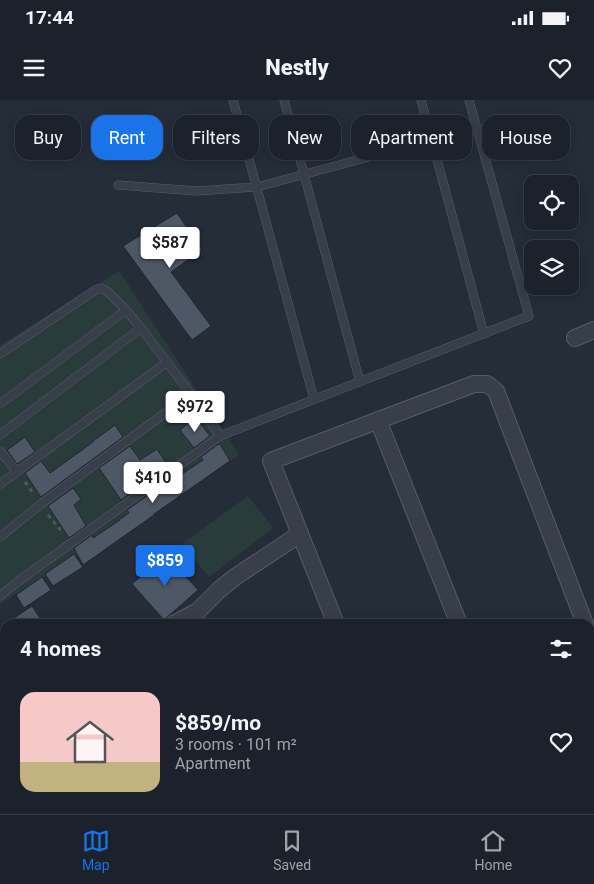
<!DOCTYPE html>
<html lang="en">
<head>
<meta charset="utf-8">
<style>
  body { margin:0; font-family:Roboto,sans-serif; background:#292f37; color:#f1f3f6; height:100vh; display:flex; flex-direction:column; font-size:19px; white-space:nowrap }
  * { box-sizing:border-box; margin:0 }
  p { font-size:16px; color:#a0a4a9 }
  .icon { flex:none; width:28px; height:28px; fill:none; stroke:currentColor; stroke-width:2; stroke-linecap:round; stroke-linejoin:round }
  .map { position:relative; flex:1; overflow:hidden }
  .panel { position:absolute; left:0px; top:519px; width:595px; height:196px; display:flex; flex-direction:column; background:#1c222b; border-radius:15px 15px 0 0; box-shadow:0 2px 12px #0003,0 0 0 1px #3a3f47 }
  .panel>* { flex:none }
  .guide { position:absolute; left:15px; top:15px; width:565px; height:45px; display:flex; gap:10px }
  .buttons { position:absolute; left:524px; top:75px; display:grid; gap:10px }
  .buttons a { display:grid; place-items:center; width:55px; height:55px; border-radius:10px; background:#1c222b; box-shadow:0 2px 12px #0003,0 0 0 1px #3a3f47; font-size:25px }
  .price { position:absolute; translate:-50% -42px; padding:0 11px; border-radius:5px; background:#fff; color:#222; font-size:16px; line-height:32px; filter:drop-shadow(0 1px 2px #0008) }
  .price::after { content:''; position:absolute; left:50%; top:30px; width:15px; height:11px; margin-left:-8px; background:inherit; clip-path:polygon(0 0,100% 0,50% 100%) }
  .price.current { background:#1a73e8; color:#fff }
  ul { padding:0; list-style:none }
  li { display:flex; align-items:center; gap:15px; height:125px; padding:0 20px }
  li+li { border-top:1px solid #3a3f47 }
  li span { display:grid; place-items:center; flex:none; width:140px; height:100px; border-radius:15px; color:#555 }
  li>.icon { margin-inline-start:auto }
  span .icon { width:60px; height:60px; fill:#fffc; stroke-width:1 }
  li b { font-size:21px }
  h2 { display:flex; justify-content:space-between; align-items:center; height:60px; padding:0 20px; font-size:21px }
  .pill { padding:0 18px; border-radius:15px; background:#1c222b; box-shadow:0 2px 12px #0003,0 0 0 1px #3a3f47; font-size:18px; line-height:45px }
  .pill.current { background:#1a73e8; color:#fff }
  .status { display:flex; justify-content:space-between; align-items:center; height:35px; padding:0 25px; background:#1c222b; direction:ltr }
  .status svg { height:14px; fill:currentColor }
  header { display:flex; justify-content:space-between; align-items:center; height:65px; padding:0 20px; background:#1c222b; font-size:22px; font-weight:800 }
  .tab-bar { display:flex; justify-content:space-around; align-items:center; height:70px; border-top:1px solid #3a3f47; background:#1c222b; font-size:14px; color:#a0a4a9 }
  .tab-bar a { display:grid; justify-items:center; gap:2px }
  .tab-bar .current { color:#1a73e8 }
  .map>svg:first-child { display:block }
</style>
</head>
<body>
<div class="status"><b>17:44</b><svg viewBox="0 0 49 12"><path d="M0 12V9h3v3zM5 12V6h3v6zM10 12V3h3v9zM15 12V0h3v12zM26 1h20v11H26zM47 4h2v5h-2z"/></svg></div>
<header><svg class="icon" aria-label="menu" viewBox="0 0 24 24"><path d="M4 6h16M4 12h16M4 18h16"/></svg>Nestly<svg class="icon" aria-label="heart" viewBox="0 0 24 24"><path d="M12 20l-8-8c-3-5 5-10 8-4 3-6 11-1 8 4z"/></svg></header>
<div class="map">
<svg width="594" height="714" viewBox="0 0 594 714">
  <rect width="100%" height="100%" fill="#252d39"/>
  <g fill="#2a3b3c">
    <path d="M 119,171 L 239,355 L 0,504 L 0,245 Z"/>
    <path d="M 248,396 L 273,428 L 209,477 L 182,444 Z"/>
    <path d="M 0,536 L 5,547 L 5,710 L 80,710 L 82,714 L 0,714 Z"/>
  </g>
  <g fill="#4e5765" stroke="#1f2630">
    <path d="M 177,113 L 202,150 L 171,172 L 211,226 L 192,240 L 123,146 Z"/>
    <path d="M 196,317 L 210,336 L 194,348 L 180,330 Z"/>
    <path d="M 115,325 L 123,337 L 41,397 L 25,373 L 41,361 L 50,373 L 93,342 L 93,341 Z"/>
    <path d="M 25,337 L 35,352 L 17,364 L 7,350 Z"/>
    <path d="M 220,344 L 230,361 L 154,414 L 154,415 L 83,465 L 74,448 L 92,435 L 93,438 L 120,420 L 119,420 L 129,413 L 127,410 L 175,376 L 176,378 L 203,360 L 201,357 L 217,345 Z"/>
    <path d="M 130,346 L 140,360 L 157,349 L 168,366 L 121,400 L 99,368 Z"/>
    <path d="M 73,388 L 81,399 L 74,405 L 86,426 L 69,438 L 48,406 Z"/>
    <path d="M 74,454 L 83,467 L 53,486 L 45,474 Z"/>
    <path d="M 166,454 L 198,490 L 164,520 L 132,484 Z"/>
    <path d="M 42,477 L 51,490 L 24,508 L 16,495 Z"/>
    <path d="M 32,506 L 40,518 L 32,524 L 5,524 Z"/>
  </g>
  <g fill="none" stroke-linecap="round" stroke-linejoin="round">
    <g stroke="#565d68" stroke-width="9">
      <g id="service">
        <path d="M 233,0 L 314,299"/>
        <path d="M 284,0 L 360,282"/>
        <path d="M 421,0 L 484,234"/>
        <path d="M 118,85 L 196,91 L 257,87 L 477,28"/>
        <path d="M 0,254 L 97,189 L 103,189 L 107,191 L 126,210 L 141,228 L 191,294 L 220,336 L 20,480 L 0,496"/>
        <path d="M 0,304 L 126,210"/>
        <path d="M 0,335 L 141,228"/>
        <path d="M 220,336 L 529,216 L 469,0"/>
        <path d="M 0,351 L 17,372"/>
        <path d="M 0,384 L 166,263"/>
        <path d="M 0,437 L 41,404 L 191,294"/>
        <path d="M 0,708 L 2,714"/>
      </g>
    </g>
    <g stroke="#565d68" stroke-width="18">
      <g id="minor">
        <path d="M 575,238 L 594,230"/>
        <path d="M 378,320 L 459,524"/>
        <path d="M 174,524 L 198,511 L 219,490 L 235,477 L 300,434"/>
        <path d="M 336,524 L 271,361 L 474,284 L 487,284 L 496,291 L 585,524"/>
        <path d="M 590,535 L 594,546"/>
        <path d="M 590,686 L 594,684"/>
        <path d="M 156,710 L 158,714"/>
        <path d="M 278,710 L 279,714"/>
        <path d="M 409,710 L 411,714"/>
        <path d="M 520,714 L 530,710"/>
      </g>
    </g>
    <g stroke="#48585b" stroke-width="3" stroke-dasharray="4 4" stroke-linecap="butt">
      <path d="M 25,382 L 33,393"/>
      <path d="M 48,415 L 63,433"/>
    </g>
    <use href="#service" stroke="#383f4a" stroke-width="8"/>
    <use href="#minor" stroke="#383f4a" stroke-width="16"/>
  </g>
</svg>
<div class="buttons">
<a><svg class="icon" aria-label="locate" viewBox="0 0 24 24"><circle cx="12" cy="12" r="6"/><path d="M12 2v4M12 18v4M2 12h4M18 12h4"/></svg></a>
<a><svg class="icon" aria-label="layers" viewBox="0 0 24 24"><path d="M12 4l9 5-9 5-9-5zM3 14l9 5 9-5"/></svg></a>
</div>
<b class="price" style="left:170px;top:169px">$587</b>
<b class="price" style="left:195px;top:333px">$972</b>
<b class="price" style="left:153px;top:404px">$410</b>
<b class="price current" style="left:165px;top:487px">$859</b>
<div class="guide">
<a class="pill">Buy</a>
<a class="pill current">Rent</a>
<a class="pill">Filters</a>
<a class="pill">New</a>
<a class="pill">Apartment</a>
<a class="pill">House</a>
</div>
<section class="panel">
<h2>4 homes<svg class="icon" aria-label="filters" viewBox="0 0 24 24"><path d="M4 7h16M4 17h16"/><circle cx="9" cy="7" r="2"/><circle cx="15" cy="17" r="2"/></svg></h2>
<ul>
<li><span style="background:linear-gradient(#f6c9c9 70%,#c2b280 0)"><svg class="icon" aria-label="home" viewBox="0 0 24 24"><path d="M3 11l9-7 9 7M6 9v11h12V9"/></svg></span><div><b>$859/mo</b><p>3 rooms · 101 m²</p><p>Apartment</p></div><svg class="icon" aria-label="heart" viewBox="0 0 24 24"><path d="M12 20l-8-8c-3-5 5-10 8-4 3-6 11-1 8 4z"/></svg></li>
</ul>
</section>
</div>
<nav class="tab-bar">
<a class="current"><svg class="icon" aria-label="map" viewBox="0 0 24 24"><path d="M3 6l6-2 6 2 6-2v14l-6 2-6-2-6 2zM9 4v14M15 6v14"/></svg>Map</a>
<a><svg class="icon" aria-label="saved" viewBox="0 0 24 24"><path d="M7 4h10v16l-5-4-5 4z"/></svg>Saved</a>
<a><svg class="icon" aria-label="home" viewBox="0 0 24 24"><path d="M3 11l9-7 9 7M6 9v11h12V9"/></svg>Home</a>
</nav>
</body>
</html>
